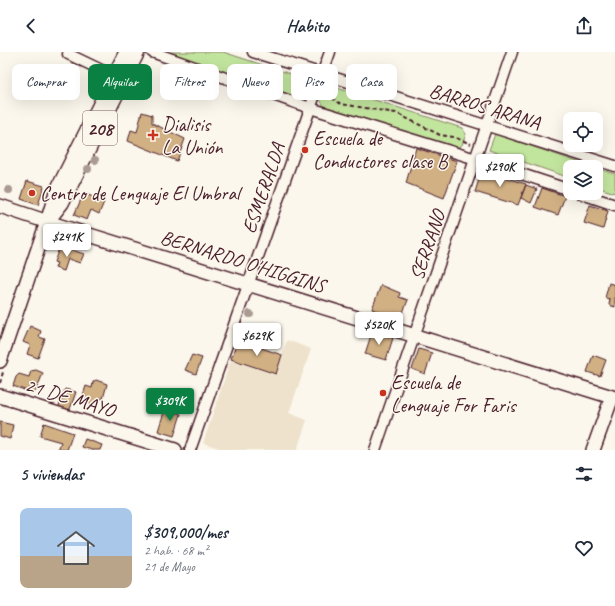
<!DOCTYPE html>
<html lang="es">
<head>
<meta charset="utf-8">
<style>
  body { margin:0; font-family:Caveat,sans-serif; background:#f2f2f3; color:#1f2937; height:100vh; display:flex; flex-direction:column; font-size:15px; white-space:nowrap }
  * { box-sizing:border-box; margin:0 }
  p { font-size:13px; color:#747a83 }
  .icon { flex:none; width:22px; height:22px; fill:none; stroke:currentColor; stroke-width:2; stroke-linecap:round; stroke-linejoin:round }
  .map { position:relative; height:398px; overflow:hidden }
  .drawer { display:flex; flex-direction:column; background:#fff; flex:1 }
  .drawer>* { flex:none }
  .top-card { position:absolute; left:12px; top:12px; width:400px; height:36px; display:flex; gap:8px }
  .buttons { position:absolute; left:563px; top:60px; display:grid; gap:8px }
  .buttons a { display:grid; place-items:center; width:40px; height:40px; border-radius:8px; background:#fff; box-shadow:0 4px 16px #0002; font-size:20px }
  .price { position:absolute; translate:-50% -34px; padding:0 9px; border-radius:4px; background:#fff; color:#222; font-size:13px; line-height:26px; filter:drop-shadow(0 1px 2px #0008) }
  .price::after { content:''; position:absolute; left:50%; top:24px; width:12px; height:9px; margin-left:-6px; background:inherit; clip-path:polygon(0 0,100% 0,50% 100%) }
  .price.selected { background:#0b8043; color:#fff }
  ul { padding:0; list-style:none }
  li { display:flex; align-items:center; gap:12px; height:100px; padding:0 20px }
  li+li { border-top:1px solid #e0e1e3 }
  li span { display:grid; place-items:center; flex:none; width:112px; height:80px; border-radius:8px; color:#555 }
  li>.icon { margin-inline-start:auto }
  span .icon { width:48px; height:48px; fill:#fffc; stroke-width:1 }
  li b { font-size:17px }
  h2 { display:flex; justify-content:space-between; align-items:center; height:48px; padding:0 20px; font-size:17px }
  .pill { padding:0 14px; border-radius:8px; background:#fff; box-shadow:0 4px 16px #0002; font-size:14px; line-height:36px }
  .pill.selected { background:#0b8043; color:#fff }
  header { display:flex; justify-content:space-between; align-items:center; height:52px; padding:0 20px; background:#fff; font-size:18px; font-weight:600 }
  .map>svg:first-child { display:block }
</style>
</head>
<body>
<header><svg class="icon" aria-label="back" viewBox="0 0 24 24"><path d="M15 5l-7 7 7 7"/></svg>Habito<svg class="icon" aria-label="share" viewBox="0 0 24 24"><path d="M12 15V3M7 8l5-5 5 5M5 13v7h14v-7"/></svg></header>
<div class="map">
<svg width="615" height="398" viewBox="0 0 615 398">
  <rect width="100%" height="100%" fill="#fbf7ec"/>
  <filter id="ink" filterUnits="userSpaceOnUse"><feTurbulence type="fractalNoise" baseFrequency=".025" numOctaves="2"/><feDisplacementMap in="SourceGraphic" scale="8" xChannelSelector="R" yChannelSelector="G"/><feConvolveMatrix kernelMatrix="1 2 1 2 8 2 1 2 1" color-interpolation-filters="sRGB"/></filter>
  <g filter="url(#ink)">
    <path fill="#eee2cd" d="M 287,288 L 311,297 L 289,361 L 307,368 L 297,398 L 225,398 L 203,391 L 231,307 L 275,322 Z"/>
    <g fill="#c2e59e" stroke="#868264">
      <path d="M 162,0 L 223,0 L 300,25 C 301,34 299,40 292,46 Z"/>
      <path d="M 331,34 L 462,76 L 466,82 L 462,93 L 455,97 L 324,54 C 316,43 319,37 331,34 Z"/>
      <path d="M 495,82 L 593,115 L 570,115 L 570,126 L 489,98 Z"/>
      <path d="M 596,116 L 615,122 L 615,141 L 596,135 Z"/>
    </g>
    <g fill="#d1b084" stroke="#4a1f2b">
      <path d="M 142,60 L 152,63 L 152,71 L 185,87 L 177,109 L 128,89 L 131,78 L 137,80 Z"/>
      <path d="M 416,96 L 457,109 L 444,146 L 406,131 Z"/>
      <path d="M 482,118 L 526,132 L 518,153 L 475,140 Z"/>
      <path d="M 27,129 L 44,134 L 38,153 L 21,147 Z"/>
      <path d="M 526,133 L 537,137 L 531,151 L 521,146 Z"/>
      <path d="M 542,136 L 565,144 L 558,163 L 535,155 Z"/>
      <path d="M 84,141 L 104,150 L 99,162 L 91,158 L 87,168 L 74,163 Z"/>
      <path d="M 590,153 L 608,159 L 603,177 L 584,171 Z"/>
      <path d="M 60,194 L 84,202 L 80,211 L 68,207 L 64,219 L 55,216 L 57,211 L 54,210 Z"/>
      <path d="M 609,231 L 615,233 L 615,255 L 609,253 L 610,247 L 605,246 Z"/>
      <path d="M 381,233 L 400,241 L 399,245 L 408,248 L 400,268 L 372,257 Z"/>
      <path d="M 30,274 L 41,279 L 39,285 L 45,287 L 38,306 L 27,302 L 30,293 L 23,290 Z"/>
      <path d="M 372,280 L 393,286 L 386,308 L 365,302 Z"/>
      <path d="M 238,288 L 282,303 L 276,322 L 231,307 Z"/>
      <path d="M 419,297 L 432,301 L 425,322 L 412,317 Z"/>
      <path d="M 192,303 L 202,306 L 196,322 L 185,318 Z"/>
      <path d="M 593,303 L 606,308 L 600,324 L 587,320 Z"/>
      <path d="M 36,318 L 43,321 L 36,339 L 33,341 L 13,334 L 16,325 L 19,322 L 29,325 L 31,319 Z"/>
      <path d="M 96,328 L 107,332 L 103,347 L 99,346 L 97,354 L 83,350 L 85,343 L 83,343 L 86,334 L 92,336 L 93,330 Z"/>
      <path d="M 65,337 L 76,340 L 69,360 L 58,357 Z"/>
      <path d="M 165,357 L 181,362 L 174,384 L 158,379 Z"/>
      <path d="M 0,370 L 13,373 L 10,387 L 0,384 Z"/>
      <path d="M 44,371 L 73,381 L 67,398 L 58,398 L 61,390 L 40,384 Z"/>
      <path d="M 85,387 L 102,393 L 100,398 L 92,398 L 82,395 Z"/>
    </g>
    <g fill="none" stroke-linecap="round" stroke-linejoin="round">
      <g stroke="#4a1f2b" stroke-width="13">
        <g id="minor">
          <path d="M 152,0 L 310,56 L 476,107 L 570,138"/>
          <path d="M 253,0 L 615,114"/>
          <path d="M 68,2 L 114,24"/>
          <path d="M 579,141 L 615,153"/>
          <path d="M 190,398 L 330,0"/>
          <path d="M 375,398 L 512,0"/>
        </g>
      </g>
      <g stroke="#4a1f2b" stroke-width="16">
        <g id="major">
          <path d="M 0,154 L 54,172 L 612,345 L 593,398"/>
          <path d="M 51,165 L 62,151 L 138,0"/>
          <path d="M 0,309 L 47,170 L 56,140 L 126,0"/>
          <path d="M 0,344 L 175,398"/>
        </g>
      </g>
      <g stroke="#4a1f2b" stroke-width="2" stroke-dasharray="4 3" stroke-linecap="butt">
        <path d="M 326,42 L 341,52 L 396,61 L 440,83 L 454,85 L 471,92"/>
        <path d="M 0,331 L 3,320"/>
      </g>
      <use href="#minor" stroke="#fbf7ec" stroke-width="10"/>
      <use href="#major" stroke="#fbf7ec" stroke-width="13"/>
    </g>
    <g fill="#aa9b92">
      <circle cx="95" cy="108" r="4"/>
      <circle cx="88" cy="117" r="4"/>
      <circle cx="9" cy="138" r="4"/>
      <circle cx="250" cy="262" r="4"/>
    </g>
  </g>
  <g fill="#c8321e" stroke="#fbf7ec" stroke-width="1.5">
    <path d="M151 77h4v4h4v4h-4v4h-4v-4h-4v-4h4z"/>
    <circle cx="305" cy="98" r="4"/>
    <circle cx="32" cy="141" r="4"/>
    <circle cx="383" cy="341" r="4"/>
  </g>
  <g text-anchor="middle" stroke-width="3" stroke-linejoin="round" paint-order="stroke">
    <rect fill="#fbf7ec" stroke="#7f6065" stroke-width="1" x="83" y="59" width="34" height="34" rx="3"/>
    <g font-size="19" font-weight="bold" fill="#4a1f2b">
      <text x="100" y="83">208</text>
    </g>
    <g font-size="20" fill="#4a1f2b" stroke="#fbf7ec">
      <text transform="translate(485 54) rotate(17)" y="7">BARROS ARANA</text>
      <text transform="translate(263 136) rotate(-71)" y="7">ESMERALDA</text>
      <text transform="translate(427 193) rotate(-71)" y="7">SERRANO</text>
      <text transform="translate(243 209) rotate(17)" y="7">BERNARDO O'HIGGINS</text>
      <text transform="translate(70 345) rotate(17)" y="7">21 DE MAYO</text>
    </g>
    <g font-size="20" fill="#4a1f2b" stroke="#fbf7ec" text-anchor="start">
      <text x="162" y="79">Dialisis<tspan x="162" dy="23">La Unión</tspan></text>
      <text x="313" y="93">Escuela de<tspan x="313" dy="23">Conductores clase B</tspan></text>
      <text x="40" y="148">Centro de Lenguaje El Umbral</text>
      <text x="391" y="337">Escuela de<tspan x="391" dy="23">Lenguaje For Faris</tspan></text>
    </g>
  </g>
</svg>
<div class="buttons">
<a><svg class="icon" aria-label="locate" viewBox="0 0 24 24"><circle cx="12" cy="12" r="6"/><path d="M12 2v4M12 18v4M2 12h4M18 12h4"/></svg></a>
<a><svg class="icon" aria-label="layers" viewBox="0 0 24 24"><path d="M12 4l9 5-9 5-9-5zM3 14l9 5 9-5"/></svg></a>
</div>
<b class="price" style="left:500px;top:136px">$290K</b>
<b class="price" style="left:67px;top:206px">$241K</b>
<b class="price" style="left:379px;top:294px">$520K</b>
<b class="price" style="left:257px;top:305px">$629K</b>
<b class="price selected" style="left:170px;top:370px">$309K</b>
<div class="top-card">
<a class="pill">Comprar</a>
<a class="pill selected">Alquilar</a>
<a class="pill">Filtros</a>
<a class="pill">Nuevo</a>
<a class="pill">Piso</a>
<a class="pill">Casa</a>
</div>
</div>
<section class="drawer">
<h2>5 viviendas<svg class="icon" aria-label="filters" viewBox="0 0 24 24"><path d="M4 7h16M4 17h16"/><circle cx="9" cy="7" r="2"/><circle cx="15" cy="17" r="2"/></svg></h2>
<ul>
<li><span style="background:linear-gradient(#a9c7e8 60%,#b9a48a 0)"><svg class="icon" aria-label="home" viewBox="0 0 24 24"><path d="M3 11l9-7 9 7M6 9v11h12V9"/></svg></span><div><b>$309,000/mes</b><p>2 hab. · 68 m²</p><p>21 de Mayo</p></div><svg class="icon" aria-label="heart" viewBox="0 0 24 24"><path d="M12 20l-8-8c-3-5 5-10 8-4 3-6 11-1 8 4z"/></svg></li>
</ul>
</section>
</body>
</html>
